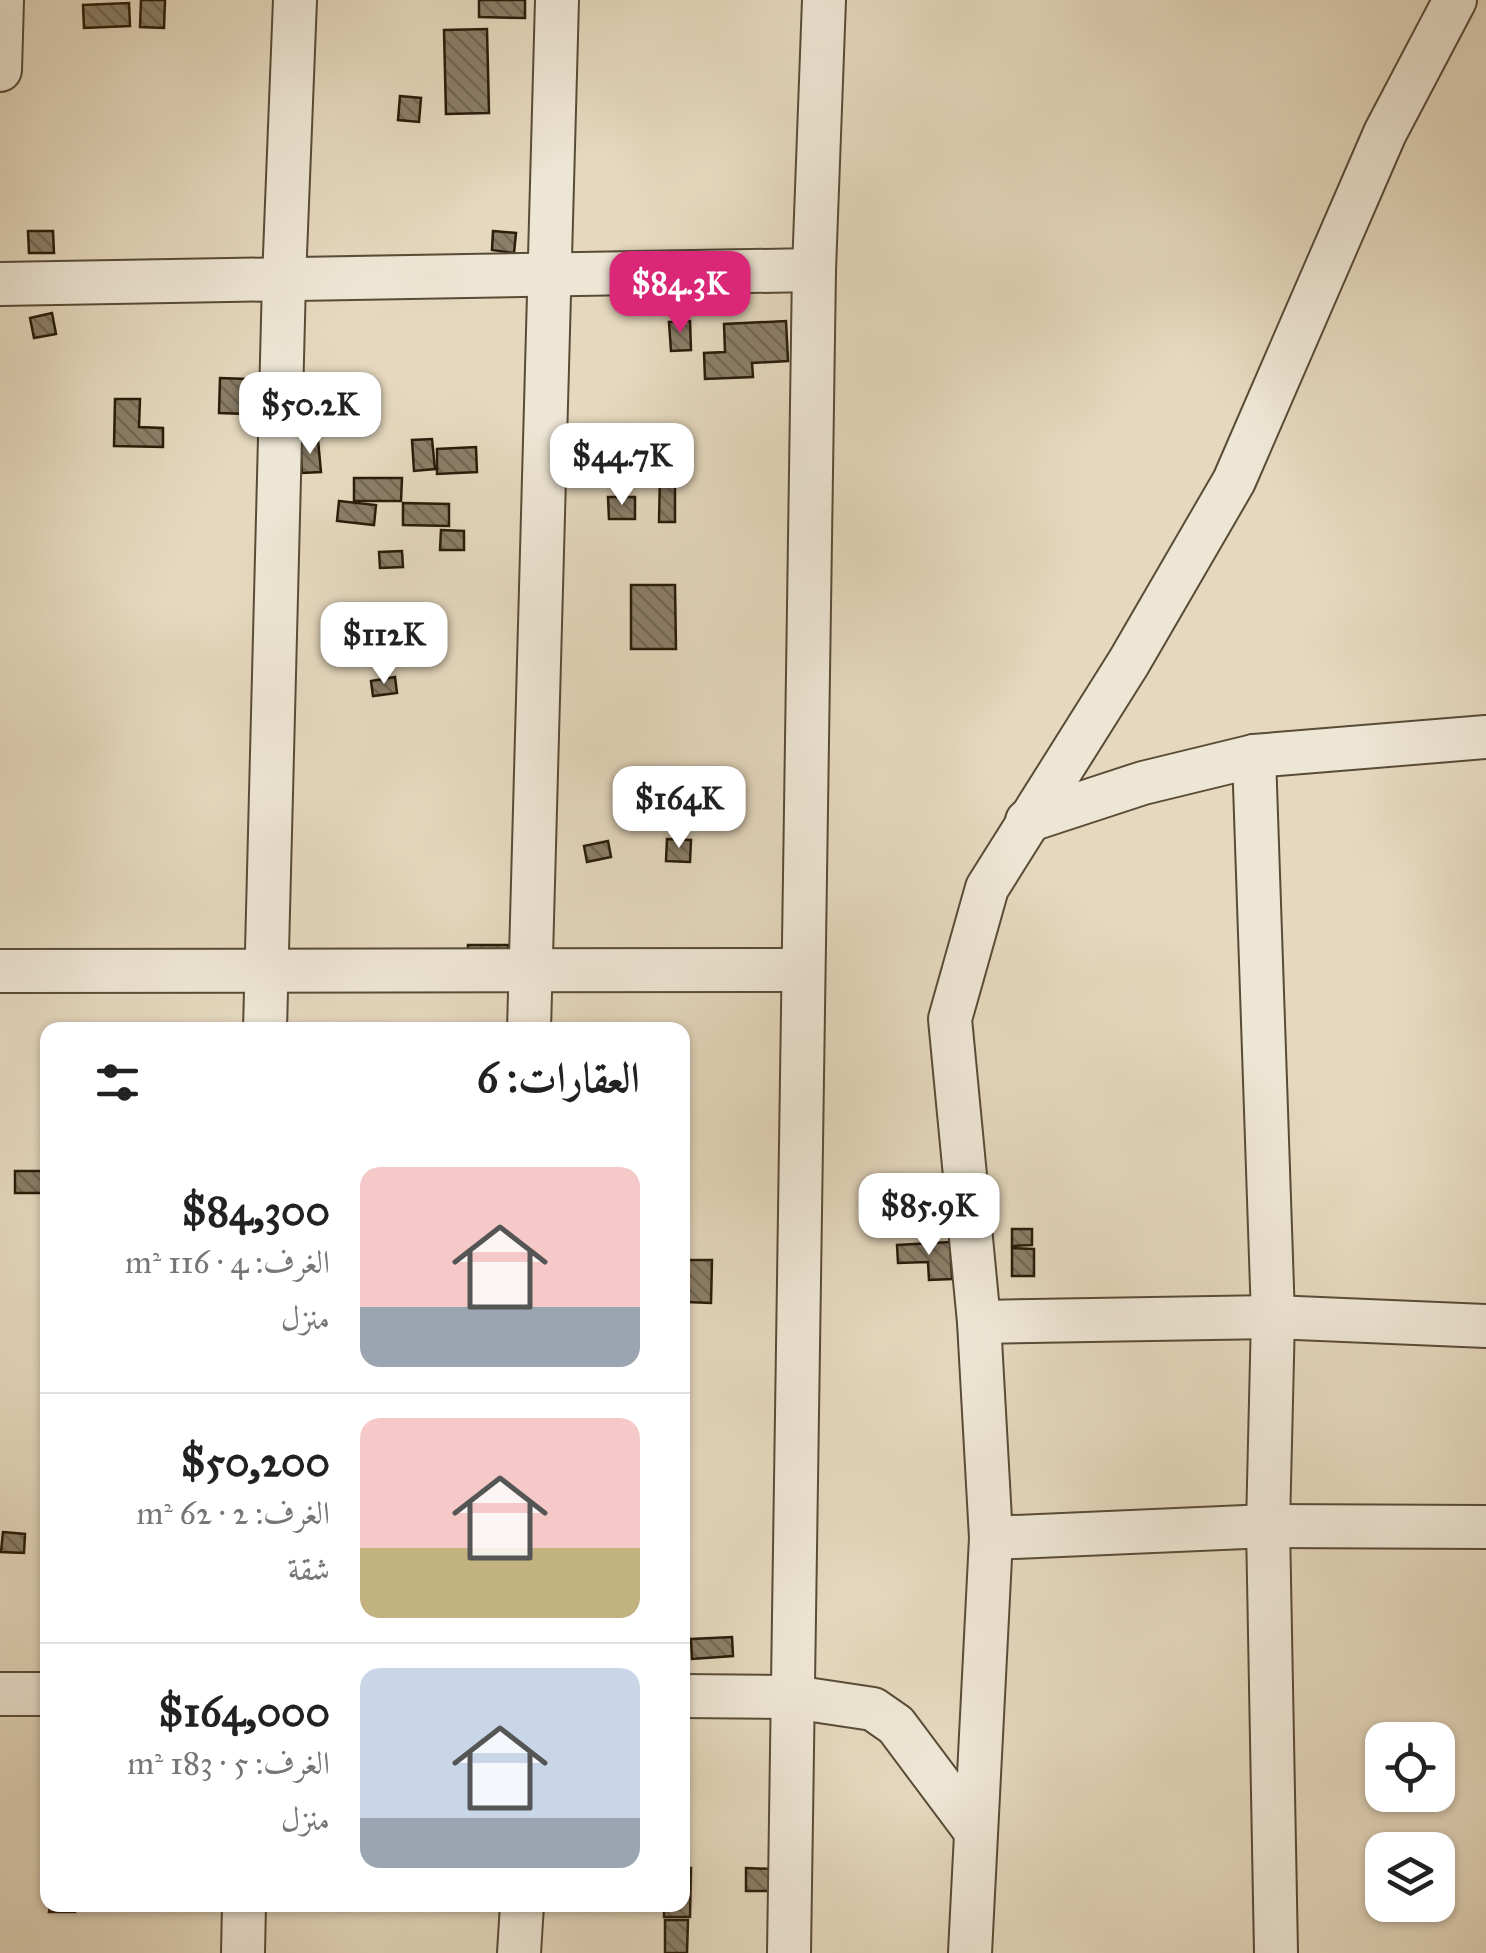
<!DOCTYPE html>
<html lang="ar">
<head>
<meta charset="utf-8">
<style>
  body { margin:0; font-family:"IM FELL Great Primer",Amiri,serif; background:#f2f2f2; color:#222; direction:rtl; height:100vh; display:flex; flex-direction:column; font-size:38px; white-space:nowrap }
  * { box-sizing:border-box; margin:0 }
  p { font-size:32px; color:#767676 }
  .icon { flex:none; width:55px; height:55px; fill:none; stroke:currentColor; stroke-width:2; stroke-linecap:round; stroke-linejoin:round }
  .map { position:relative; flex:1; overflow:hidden; direction:ltr }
  .side { position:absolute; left:40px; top:1022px; width:650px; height:890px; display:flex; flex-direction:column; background:#fff; border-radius:20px; box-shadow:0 2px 8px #0004; direction:rtl }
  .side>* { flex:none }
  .controls { position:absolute; left:1365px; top:1722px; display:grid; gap:20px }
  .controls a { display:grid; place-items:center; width:90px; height:90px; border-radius:20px; background:#fff; box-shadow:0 2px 8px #0004; font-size:50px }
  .price { position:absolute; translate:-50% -85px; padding:0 22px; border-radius:20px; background:#fff; color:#222; font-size:32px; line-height:65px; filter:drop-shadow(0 2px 5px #0008) }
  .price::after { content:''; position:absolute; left:50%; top:60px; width:30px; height:22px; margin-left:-15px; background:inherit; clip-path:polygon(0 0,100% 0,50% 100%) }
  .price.on { background:#db2777; color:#fff }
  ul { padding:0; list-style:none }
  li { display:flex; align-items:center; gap:30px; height:250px; padding:0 50px }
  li+li { border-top:2px solid #e0e0e0 }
  li span { display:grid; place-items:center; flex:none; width:280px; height:200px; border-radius:20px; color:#555 }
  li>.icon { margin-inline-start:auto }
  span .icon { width:120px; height:120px; fill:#fffc; stroke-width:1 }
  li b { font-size:42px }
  h2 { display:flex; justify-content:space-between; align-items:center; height:120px; padding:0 50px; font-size:42px }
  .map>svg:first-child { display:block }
</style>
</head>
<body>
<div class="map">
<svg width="1486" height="1953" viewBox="0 0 1486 1953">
  <defs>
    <pattern id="building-back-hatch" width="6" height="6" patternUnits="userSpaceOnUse" patternTransform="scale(2.5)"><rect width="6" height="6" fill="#8b7e68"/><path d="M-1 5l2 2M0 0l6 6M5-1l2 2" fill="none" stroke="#726754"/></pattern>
  </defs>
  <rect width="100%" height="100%" fill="#e5d8be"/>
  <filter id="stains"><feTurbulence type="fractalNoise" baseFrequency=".002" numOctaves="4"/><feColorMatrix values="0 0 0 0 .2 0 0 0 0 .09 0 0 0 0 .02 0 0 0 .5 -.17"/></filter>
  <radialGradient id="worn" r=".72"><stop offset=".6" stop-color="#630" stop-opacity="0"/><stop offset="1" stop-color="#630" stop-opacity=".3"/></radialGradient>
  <g fill="url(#building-back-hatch)" stroke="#2a1d0a" stroke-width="2.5">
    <path d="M 141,0 L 165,0 L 164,28 L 140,27 Z"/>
    <path d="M 479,0 L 525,0 L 525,18 L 479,17 Z"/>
    <path d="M 129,3 L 130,26 L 84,28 L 83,5 Z"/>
    <path d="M 487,29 L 489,113 L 446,114 L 444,30 Z"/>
    <path d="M 400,96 L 421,98 L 419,122 L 398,120 Z"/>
    <path d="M 28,231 L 53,231 L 54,253 L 29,253 Z"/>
    <path d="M 493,231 L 516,233 L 514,253 L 492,250 Z"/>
    <path d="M 52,313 L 56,334 L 34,338 L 30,318 Z"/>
    <path d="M 690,321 L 691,350 L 671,351 L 669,322 Z"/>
    <path d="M 786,321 L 788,361 L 752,363 L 753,377 L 705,379 L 704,353 L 725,352 L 724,324 Z"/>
    <path d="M 220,378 L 247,379 L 246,414 L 219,413 Z"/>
    <path d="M 115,399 L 140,399 L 139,427 L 163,428 L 163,447 L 114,446 Z"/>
    <path d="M 432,439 L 435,469 L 414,471 L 412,440 Z"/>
    <path d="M 318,440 L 321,472 L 302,473 L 300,441 Z"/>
    <path d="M 476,447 L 477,472 L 437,474 L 437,449 Z"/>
    <path d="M 660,474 L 675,474 L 675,522 L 659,522 Z"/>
    <path d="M 354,478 L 402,478 L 401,501 L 354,501 Z"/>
    <path d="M 608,497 L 635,497 L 635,519 L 609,519 Z"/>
    <path d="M 339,501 L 376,505 L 374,525 L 337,521 Z"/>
    <path d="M 403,503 L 449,504 L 449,526 L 403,525 Z"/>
    <path d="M 441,530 L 464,531 L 464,550 L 440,550 Z"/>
    <path d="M 402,551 L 403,567 L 380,568 L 379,552 Z"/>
    <path d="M 631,585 L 675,585 L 676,649 L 631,649 Z"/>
    <path d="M 400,618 L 403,633 L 376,639 L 374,623 Z"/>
    <path d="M 395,677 L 397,693 L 373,696 L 371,681 Z"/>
    <path d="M 667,839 L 691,840 L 690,862 L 666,861 Z"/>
    <path d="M 608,841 L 611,857 L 587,862 L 584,846 Z"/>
    <path d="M 468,945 L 508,945 L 508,966 L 467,966 Z"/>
    <rect x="15" y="1171" width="33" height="22"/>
    <path d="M 1012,1229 L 1032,1229 L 1032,1245 L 1012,1246 Z"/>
    <path d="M 950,1242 L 952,1279 L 929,1280 L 928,1262 L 898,1263 L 897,1245 Z"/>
    <path d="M 1012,1248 L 1034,1249 L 1034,1276 L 1012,1276 Z"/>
    <path d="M 687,1260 L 712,1260 L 711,1303 L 686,1302 Z"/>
    <path d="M 3,1532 L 25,1534 L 24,1553 L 1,1552 Z"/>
    <path d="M 732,1637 L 733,1656 L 692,1659 L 691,1639 Z"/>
    <path d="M 682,1868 L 691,1868 L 690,1917 L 664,1917 L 664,1905 L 682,1905 Z"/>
    <path d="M 746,1868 L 772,1869 L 771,1891 L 746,1891 Z"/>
    <path d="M 50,1905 L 75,1905 L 75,1912 L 49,1912 Z"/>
    <path d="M 665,1920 L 688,1920 L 687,1953 L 665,1953 Z"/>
  </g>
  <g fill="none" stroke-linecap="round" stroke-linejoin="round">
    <g stroke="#594c37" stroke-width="46">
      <g id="minor">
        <path d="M 0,70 L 2,0"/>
        <path d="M 0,284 L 814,270"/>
        <path d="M 1254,756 L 1273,1317 L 1268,1526 L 1276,1953"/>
        <path d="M 1027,821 L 1143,783 L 1254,756 L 1486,737"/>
        <path d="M 0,971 L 803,970"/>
        <path d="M 265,1030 L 284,280 L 295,0"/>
        <path d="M 529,1030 L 557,0"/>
        <path d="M 979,1322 L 1273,1317 L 1486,1326"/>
        <path d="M 991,1538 L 1268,1526 L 1486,1527"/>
        <path d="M 0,1694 L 48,1694"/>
        <path d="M 682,1696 L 793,1697 L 873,1709 L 896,1725 L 976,1832"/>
        <path d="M 243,1953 L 244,1905"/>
        <path d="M 519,1953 L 522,1905"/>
        <path d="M 789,1953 L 814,270 L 824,0"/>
        <path d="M 970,1953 L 991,1538 L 979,1322 L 950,1019 L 987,888 L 1129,662 L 1234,481 L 1385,133 L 1455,0"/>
      </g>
    </g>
    <use href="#minor" stroke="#eee6d5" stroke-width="42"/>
  </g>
  <rect width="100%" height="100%" filter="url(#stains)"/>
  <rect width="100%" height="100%" fill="url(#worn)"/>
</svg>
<div class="controls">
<a><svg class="icon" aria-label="locate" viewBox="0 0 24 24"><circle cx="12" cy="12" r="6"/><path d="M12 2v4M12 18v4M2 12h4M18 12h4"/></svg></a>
<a><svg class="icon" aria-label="layers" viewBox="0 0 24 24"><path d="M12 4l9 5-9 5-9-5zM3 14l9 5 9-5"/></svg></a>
</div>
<b class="price on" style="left:680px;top:336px">$84.3K</b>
<b class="price" style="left:310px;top:457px">$50.2K</b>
<b class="price" style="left:622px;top:508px">$44.7K</b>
<b class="price" style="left:384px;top:687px">$112K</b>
<b class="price" style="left:679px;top:851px">$164K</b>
<b class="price" style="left:929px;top:1258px">$85.9K</b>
<section class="side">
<h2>العقارات: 6<svg class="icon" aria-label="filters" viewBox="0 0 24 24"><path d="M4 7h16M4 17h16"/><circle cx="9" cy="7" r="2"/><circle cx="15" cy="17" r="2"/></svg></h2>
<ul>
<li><span style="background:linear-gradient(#f6c9c9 70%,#9aa5b1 0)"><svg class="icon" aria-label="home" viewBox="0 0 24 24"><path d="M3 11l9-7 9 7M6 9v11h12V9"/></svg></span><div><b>$84,300</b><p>الغرف: 4 · 116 m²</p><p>منزل</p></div></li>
<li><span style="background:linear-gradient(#f6c9c9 65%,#c2b280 0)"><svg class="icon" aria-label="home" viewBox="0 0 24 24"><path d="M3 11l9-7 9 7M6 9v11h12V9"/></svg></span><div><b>$50,200</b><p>الغرف: 2 · 62 m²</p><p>شقة</p></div></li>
<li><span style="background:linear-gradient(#c9d6e8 75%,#9aa5b1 0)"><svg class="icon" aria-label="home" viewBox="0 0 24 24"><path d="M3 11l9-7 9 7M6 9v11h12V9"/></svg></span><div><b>$164,000</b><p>الغرف: 5 · 183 m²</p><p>منزل</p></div></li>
</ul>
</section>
</div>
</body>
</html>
